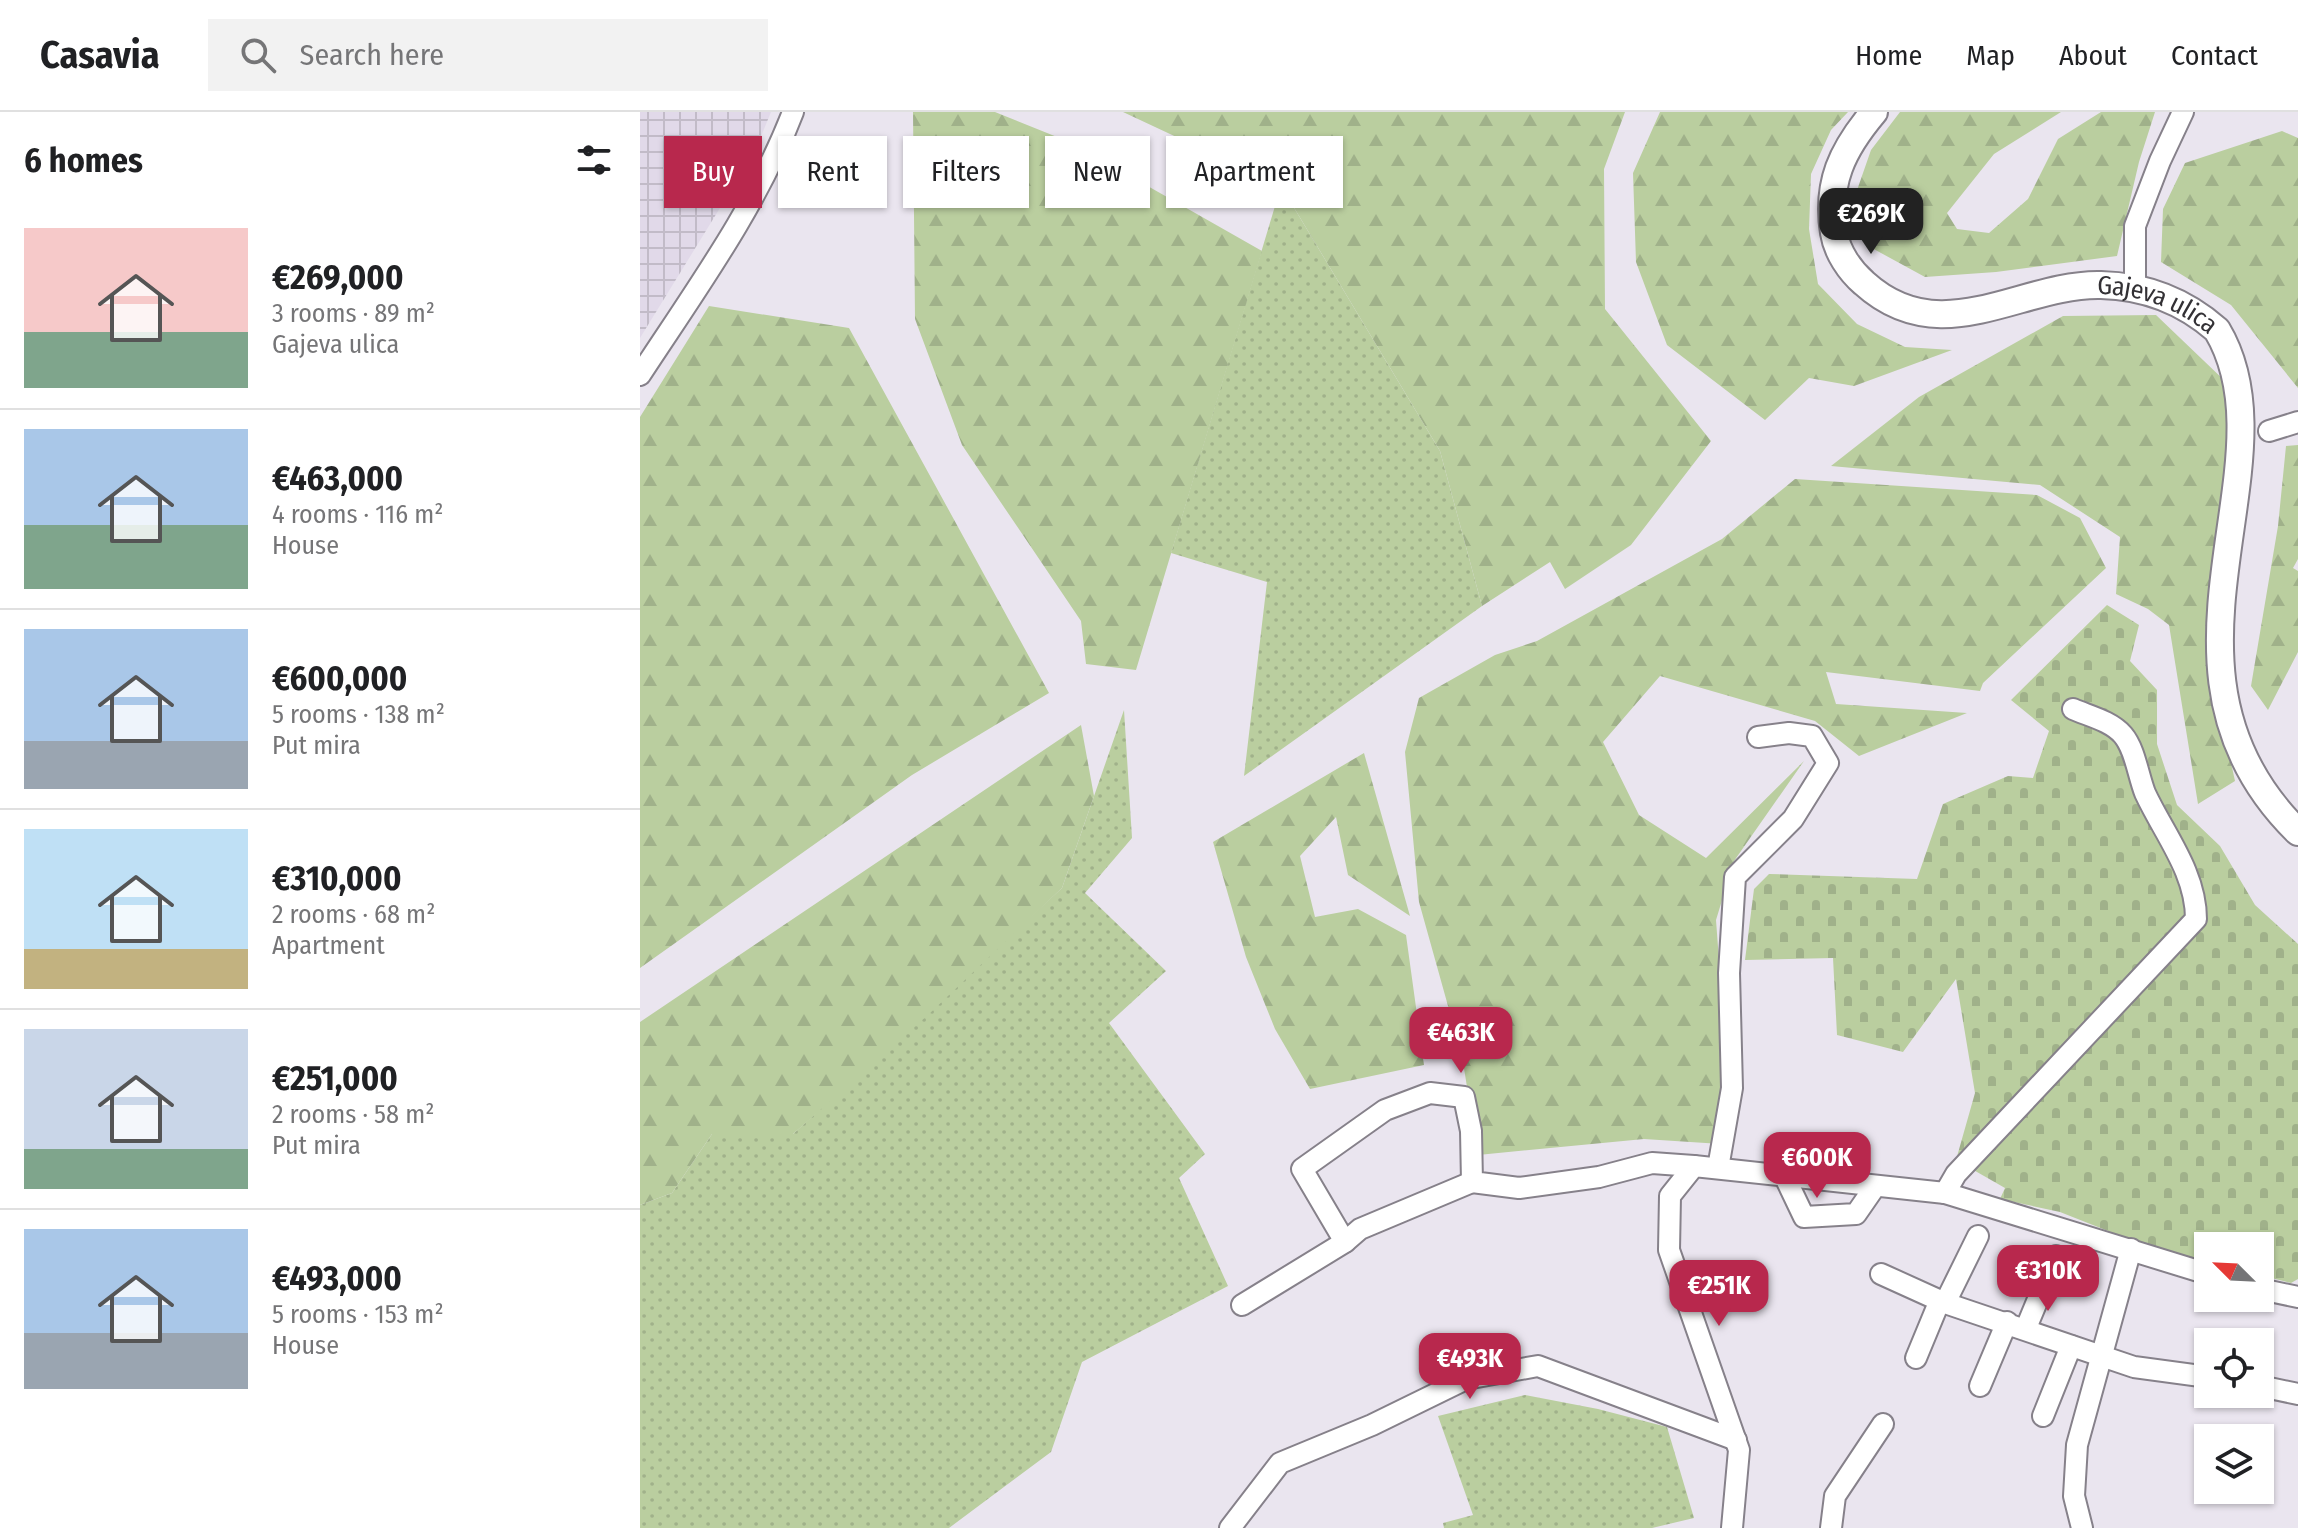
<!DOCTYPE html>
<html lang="en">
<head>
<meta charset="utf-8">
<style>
  body { margin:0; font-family:"Fira Sans Condensed",sans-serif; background:#f2f2f2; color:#202124; height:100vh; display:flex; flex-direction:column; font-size:30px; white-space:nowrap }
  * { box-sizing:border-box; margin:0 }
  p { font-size:26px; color:#757577 }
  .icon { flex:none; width:44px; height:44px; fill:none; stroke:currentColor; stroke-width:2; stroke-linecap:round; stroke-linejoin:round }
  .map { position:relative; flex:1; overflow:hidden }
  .details { display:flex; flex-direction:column; background:#fff; width:640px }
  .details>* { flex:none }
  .top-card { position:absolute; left:24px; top:24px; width:760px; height:72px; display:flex; gap:16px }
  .needle { width:52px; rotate:294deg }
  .tools { position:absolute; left:1554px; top:1120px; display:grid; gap:16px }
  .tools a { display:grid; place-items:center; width:80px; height:80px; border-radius:0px; background:#fff; box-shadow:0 2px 6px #0004; font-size:40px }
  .price { position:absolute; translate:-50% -68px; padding:0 18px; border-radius:16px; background:#b8284d; color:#fff; font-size:26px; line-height:52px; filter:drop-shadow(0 2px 4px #0008) }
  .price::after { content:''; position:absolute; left:50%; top:48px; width:24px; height:18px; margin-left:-12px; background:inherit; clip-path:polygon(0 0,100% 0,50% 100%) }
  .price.current { background:#222; color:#fff }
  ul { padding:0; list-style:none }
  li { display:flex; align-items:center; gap:24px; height:200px; padding:0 24px }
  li+li { border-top:2px solid #e0e0e0 }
  li span { display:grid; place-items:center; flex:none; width:224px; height:160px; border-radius:0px; color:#555 }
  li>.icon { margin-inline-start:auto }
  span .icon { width:96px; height:96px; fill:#fffc; stroke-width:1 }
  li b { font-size:34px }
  h2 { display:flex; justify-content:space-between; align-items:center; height:96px; padding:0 24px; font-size:34px }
  .tag { padding:0 28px; border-radius:0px; background:#fff; box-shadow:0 2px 6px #0004; font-size:28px; line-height:72px }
  .tag.current { background:#b8284d; color:#fff }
  header { display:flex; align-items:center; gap:48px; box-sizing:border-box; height:112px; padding:0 40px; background:#fff; border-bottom:2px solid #e0e0e0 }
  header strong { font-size:38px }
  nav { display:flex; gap:44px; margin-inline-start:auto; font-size:28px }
  .search { width:560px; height:72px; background:#f2f2f2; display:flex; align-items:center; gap:20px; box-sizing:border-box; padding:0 28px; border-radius:0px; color:#757577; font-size:30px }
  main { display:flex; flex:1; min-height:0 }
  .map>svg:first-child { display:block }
</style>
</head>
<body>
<header>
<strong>Casavia</strong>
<div class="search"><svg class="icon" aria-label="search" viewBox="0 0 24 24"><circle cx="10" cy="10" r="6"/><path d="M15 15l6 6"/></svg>Search here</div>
<nav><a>Home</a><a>Map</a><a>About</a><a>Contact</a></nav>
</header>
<main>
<section class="details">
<h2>6 homes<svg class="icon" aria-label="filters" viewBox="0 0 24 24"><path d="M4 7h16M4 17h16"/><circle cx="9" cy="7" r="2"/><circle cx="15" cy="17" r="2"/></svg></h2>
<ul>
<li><span style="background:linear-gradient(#f6c9c9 65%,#7fa58c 0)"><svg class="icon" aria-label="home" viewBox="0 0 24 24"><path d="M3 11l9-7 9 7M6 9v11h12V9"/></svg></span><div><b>€269,000</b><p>3 rooms · 89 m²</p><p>Gajeva ulica</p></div></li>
<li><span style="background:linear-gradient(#a9c7e8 60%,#7fa58c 0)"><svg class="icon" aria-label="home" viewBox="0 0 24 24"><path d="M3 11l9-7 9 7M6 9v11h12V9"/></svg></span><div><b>€463,000</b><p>4 rooms · 116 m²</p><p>House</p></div></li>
<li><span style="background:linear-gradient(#a9c7e8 70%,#9aa5b1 0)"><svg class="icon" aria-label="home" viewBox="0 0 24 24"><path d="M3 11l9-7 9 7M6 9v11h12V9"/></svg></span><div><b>€600,000</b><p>5 rooms · 138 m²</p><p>Put mira</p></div></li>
<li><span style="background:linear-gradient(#bfe0f5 75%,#c2b280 0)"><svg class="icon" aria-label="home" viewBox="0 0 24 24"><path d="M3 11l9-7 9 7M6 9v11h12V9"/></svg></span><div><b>€310,000</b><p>2 rooms · 68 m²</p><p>Apartment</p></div></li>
<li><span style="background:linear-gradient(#c9d6e8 75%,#7fa58c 0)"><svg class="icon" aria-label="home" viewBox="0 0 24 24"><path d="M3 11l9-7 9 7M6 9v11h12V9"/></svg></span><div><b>€251,000</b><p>2 rooms · 58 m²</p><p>Put mira</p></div></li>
<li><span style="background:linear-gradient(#a9c7e8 65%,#9aa5b1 0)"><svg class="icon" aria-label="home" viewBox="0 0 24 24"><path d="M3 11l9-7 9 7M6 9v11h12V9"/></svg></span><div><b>€493,000</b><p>5 rooms · 153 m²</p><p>House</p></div></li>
</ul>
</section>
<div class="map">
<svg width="1658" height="1416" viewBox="0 0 1658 1416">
  <defs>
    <pattern id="industrial-grid" width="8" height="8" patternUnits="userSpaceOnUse" patternTransform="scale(2)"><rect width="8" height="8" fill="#e1d9e9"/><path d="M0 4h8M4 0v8" fill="none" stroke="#c2bbc8"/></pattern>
    <pattern id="grass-dots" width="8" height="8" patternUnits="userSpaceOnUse" patternTransform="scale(2)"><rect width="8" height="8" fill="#bace9f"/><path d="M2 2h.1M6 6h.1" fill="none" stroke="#a0b18a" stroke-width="1.8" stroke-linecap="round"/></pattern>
    <pattern id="forest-firs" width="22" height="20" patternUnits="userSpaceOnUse" patternTransform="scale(2)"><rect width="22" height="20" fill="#bace9f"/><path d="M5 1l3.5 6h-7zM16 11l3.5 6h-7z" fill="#a0b18a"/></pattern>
    <pattern id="cemetery-stones" width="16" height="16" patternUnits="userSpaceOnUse" patternTransform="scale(2)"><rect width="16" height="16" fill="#bace9f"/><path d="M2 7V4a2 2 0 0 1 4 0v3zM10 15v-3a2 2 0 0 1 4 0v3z" fill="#a0b18a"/></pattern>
  </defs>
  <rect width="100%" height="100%" fill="#eae5ef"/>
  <path fill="url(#industrial-grid)" d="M 0,0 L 131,0 L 115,39 L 0,226 Z"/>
  <g fill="url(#grass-dots)">
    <path d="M 641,74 L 800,339 L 842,494 L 604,664 L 627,470 L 531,441 Z"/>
    <path d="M 484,598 L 492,726 L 445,781 L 526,859 L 469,911 L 565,1042 L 539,1066 L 588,1174 L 442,1250 L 411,1340 L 309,1416 L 0,1416 L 0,1093 L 32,1081 L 72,1022 L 153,1022 L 422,776 Z"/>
    <path d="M 885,1283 L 958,1297 L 1027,1315 L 1054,1406 L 1012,1416 L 804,1416 L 803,1411 L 833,1403 L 798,1304 Z"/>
  </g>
  <g fill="url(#forest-firs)">
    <path d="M 273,0 L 355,0 L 432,31 L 622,139 L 496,558 L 446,552 L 441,509 L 322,333 L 275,207 Z"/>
    <path d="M 483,0 L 985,0 L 964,57 L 965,197 L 1071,329 L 991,433 L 925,477 L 910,450 L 842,494 L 800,339 L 641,74 Z"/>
    <path d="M 1020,0 L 1208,0 L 1191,18 L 1171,62 L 1169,117 L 1178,172 L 1217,212 L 1265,235 L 1312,238 L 1214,274 L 1169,266 L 1125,308 L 1027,233 L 996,150 L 993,61 Z"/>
    <path d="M 1260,0 L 1421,0 L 1354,42 L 1307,101 L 1317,117 L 1349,121 L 1388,87 L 1418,27 L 1461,0 L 1515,0 L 1499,50 L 1477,144 L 1356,160 L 1285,165 L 1230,135 L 1215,84 L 1231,38 Z"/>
    <path d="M 1642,19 L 1658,26 L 1658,276 L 1591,193 L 1521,150 L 1523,97 L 1545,51 Z"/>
    <path d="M 69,194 L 209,216 L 409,581 L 272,663 L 0,856 L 0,305 Z"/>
    <path d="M 1516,203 L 1610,293 L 1581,605 L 1595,669 L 1558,692 L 1529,513 L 1508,497 L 1476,482 L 1480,425 L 1400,373 L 1191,354 L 1279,285 L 1423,204 Z"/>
    <path d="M 1658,333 L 1658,447 L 1653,456 L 1658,459 L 1658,540 L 1628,598 L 1611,574 L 1638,414 L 1646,334 Z"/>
    <path d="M 1155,367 L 1397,383 L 1440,406 L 1466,456 L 1343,571 L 1340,579 L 1186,560 L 1196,592 L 1327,601 L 1219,644 L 1175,609 L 1020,564 L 963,630 L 999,703 L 1066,746 L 1164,649 L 1094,749 L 1076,808 L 1083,902 L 1081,1032 L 1004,1027 L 838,1043 L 822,944 L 779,790 L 765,640 L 779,586 L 855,543 L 897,529 L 1082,427 Z"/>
    <path d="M 441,613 L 454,684 L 422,776 L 289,902 L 153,1022 L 72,1022 L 32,1081 L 0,1093 L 0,910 Z"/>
    <path d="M 724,641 L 770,804 L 708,763 L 696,705 L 660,744 L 675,805 L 718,797 L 766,823 L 784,953 L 670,977 L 635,917 L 606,845 L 573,730 Z"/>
  </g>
  <path fill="url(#cemetery-stones)" d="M 1467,493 L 1499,513 L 1490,549 L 1517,578 L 1517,632 L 1537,693 L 1580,734 L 1615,793 L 1658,832 L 1658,1167 L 1651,1171 L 1620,1163 L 1620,1134 L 1568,1134 L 1568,1150 L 1511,1136 L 1420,1100 L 1360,1087 L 1365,1076 L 1316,1048 L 1335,981 L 1316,867 L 1263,940 L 1197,923 L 1193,846 L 1105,848 L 1114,777 L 1129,762 L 1277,767 L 1303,692 L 1368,664 L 1393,666 L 1409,619 L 1371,588 Z"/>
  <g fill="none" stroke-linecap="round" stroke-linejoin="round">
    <g stroke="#86818a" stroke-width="24">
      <g id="minor">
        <path d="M 1495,176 L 1495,114 L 1520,49 L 1543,0"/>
        <path d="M 0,263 C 55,179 117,94 153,0"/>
        <path d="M 1629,319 L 1658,310"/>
        <path d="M 1078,1056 L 1092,976 L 1089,861 L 1095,765 L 1153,707 L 1188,651 L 1172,624 L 1149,621 L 1118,625"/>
        <path d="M 1143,1061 L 1164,1105 L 1216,1102 L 1234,1076"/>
        <path d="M 1305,1081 L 1316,1062 L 1556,807 C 1556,760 1524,722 1505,681 C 1498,663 1495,637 1483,623 C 1471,609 1449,604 1433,597"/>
        <path d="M 705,1130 L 662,1057 L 745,998 L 790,981 L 824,985 L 831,1019 L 832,1070 L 879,1076 L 959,1065 L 1012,1051 L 1054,1054"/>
        <path d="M 1241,1162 L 1305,1191 L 1494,1255 L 1568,1265"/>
        <path d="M 1620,1177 L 1658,1185"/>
        <path d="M 1305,1191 L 1338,1124"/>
        <path d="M 602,1193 L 705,1130 L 720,1117 L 832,1070"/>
        <path d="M 1386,1216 L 1416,1144"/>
        <path d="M 1276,1246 L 1300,1188"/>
        <path d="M 1340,1274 L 1367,1210"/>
        <path d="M 1620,1274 L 1658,1282"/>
        <path d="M 1403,1304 L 1431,1234"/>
        <path d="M 590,1416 L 640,1351 L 732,1313 L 826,1267 L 898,1254 L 1096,1328"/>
        <path d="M 1092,1416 L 1099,1338 L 1029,1138 L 1030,1084 L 1054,1054 L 1305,1081 L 1568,1162"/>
        <path d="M 1191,1416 L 1195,1384 L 1243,1312"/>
        <path d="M 1442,1416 L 1434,1384 L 1437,1333 L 1491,1137"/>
      </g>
    </g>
    <g stroke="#86818a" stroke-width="30">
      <g id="major">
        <path id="s1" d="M 1234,0 C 1202,38 1186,71 1194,121 C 1197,140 1210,159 1224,171 C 1301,241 1381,171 1461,173 C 1504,174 1544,189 1577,218 C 1658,353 1490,556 1658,720"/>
      </g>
    </g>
    <use href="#minor" stroke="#fff" stroke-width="20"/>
    <use href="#major" stroke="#fff" stroke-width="26"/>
  </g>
  <g text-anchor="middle" stroke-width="8" stroke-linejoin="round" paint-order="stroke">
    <g font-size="26" fill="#333135" stroke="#fff">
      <text dy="9" stroke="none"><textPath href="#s1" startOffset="500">Gajeva ulica</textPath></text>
    </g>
  </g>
</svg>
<div class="tools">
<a><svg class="needle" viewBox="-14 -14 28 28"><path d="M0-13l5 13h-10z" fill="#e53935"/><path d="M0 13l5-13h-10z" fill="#757577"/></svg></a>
<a><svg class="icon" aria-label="locate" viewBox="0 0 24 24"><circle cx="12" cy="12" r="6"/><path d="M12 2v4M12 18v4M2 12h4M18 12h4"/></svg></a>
<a><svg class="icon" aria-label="layers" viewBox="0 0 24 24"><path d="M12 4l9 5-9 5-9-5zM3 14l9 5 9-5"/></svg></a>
</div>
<b class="price current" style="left:1231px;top:144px">€269K</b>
<b class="price" style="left:821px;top:963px">€463K</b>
<b class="price" style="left:1177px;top:1088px">€600K</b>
<b class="price" style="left:1408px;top:1201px">€310K</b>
<b class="price" style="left:1079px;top:1216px">€251K</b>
<b class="price" style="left:830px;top:1289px">€493K</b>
<div class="top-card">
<a class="tag current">Buy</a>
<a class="tag">Rent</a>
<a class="tag">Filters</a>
<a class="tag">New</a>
<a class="tag">Apartment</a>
</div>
</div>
</main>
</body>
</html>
